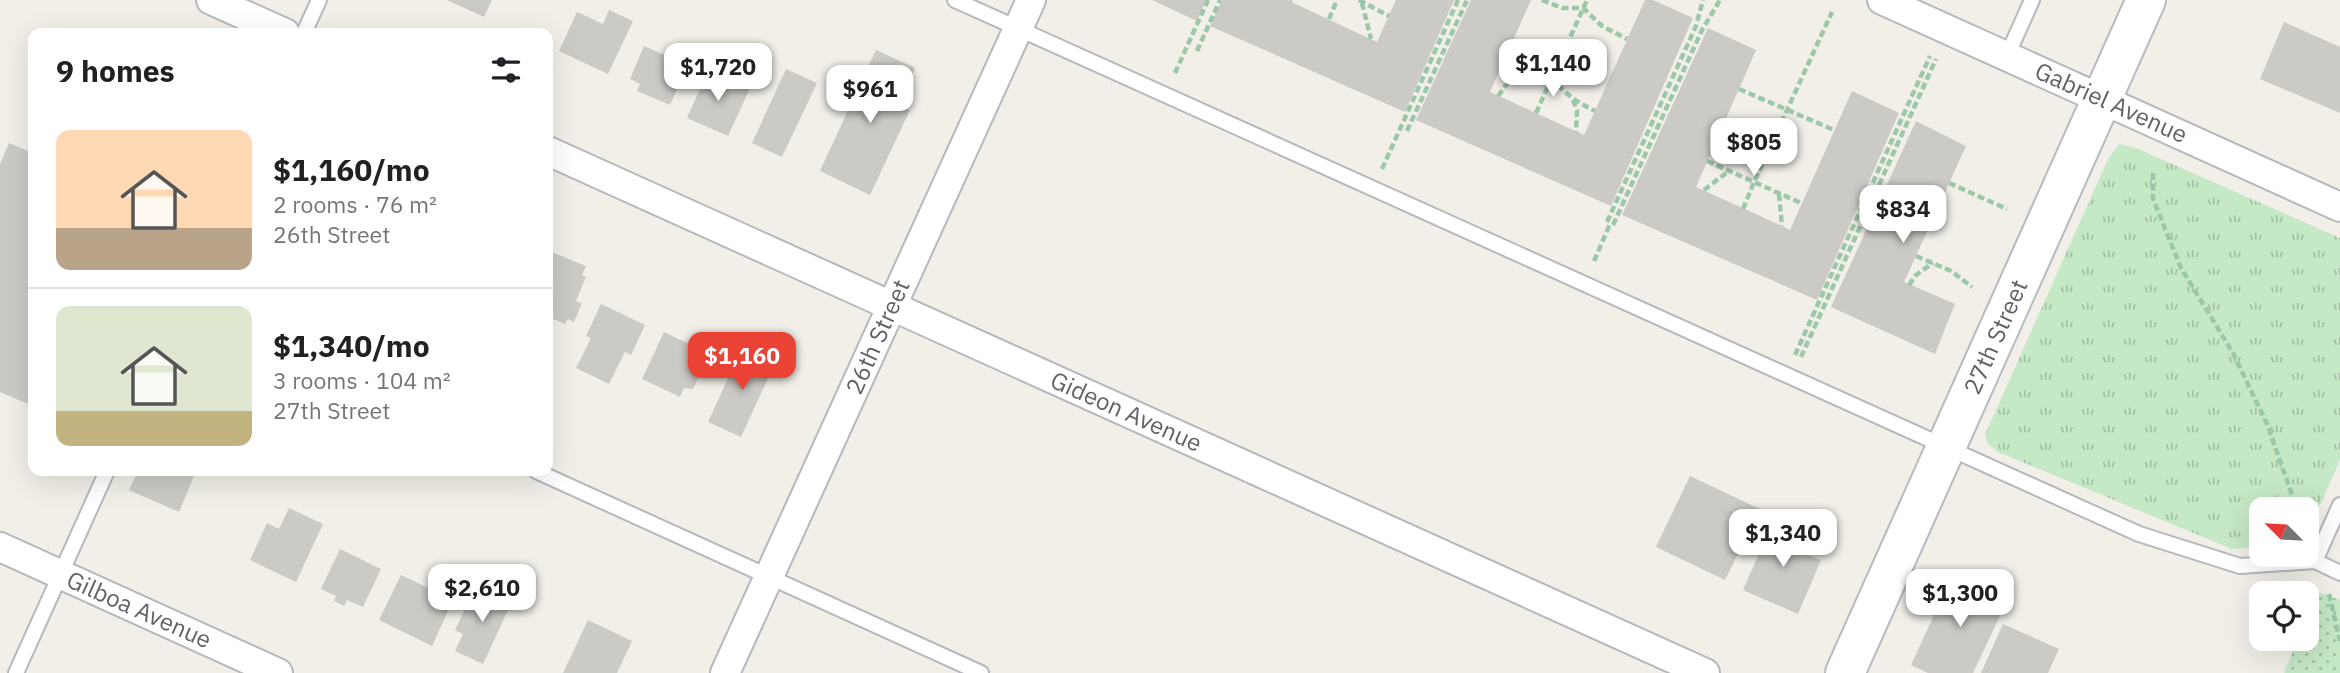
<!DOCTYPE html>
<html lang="en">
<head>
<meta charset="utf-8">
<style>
  body { margin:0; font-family:"IBM Plex Sans",sans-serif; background:#f2f2f2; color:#202124; height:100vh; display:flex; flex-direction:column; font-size:26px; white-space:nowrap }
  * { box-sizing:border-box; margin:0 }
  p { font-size:23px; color:#757577 }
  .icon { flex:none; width:38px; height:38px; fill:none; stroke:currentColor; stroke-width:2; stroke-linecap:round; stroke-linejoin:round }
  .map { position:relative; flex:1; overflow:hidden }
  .drawer { position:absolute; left:28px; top:28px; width:525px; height:448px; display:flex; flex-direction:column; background:#fff; border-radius:14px; box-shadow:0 7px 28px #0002 }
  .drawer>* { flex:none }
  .needle { width:46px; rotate:294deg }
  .buttons { position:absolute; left:2249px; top:497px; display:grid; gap:14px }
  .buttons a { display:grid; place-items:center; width:70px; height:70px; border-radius:14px; background:#fff; box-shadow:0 7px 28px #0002; font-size:35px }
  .price { position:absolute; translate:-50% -60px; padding:0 16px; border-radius:14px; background:#fff; color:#222; font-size:23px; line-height:46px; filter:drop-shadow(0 2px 4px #0008) }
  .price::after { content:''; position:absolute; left:50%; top:42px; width:21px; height:16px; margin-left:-10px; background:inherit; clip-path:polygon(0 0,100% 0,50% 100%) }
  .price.current { background:#ea4335; color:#fff }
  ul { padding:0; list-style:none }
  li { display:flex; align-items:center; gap:21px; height:175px; padding:0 28px }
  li+li { border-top:2px solid #e0e0e0 }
  li span { display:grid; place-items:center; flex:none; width:196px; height:140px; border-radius:14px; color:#555 }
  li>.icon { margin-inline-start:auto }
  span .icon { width:84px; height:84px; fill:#fffc; stroke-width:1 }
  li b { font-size:30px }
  h2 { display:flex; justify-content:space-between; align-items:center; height:84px; padding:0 28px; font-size:30px }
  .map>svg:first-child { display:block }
</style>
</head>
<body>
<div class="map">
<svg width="2340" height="673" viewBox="0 0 2340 673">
  <defs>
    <pattern id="grass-dots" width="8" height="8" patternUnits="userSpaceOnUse" patternTransform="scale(1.75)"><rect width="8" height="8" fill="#c5e8c5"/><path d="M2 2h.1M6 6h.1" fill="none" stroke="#a3c0a4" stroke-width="1.8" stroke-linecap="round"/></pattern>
    <pattern id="park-tufts" width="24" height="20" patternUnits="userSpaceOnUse" patternTransform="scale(1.75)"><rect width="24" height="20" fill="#c5e8c5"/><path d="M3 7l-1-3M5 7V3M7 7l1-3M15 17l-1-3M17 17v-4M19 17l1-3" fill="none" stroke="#a3c0a4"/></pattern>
  </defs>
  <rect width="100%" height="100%" fill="#f1efe8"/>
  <path fill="url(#grass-dots)" d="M 2318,592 L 2340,600 L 2340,673 L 2284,673 L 2298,639 L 2306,639 L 2307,619 Z"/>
  <path fill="url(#park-tufts)" d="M 2119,144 L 2136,148 L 2340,238 L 2340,460 L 2321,503 L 2307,521 L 2306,509 L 2261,509 L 2261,547 L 2232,549 L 1998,452 L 1988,444 L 1985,435 L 2108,159 Z"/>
  <g fill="#cccac5">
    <path d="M 447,0 L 492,0 L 484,17 Z"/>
    <path d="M 1152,0 L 1206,0 L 1197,21 Z"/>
    <path d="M 1222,0 L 1287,0 L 1377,42 L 1396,0 L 1454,0 L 1405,112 L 1210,26 Z"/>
    <path d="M 1471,0 L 1531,0 L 1490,92 L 1584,135 L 1645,0 L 1653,0 L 1693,18 L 1611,206 L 1416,120 Z"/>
    <path d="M 609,10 L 633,21 L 608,74 L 559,51 L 577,12 L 603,24 Z"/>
    <path d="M 2284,22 L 2340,47 L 2340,113 L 2260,79 Z"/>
    <path d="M 1708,28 L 1756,50 L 1696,187 L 1782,226 L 1790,230 L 1852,91 L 1899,113 L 1817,300 L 1622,215 Z"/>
    <path d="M 644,46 L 688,65 L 670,105 L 637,91 L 640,84 L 630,79 Z"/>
    <path d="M 876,50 L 915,68 L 898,105 L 910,110 L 870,195 L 820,171 Z"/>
    <path d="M 709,69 L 750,88 L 728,136 L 687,118 Z"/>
    <path d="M 786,69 L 817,83 L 782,157 L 752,143 Z"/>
    <path d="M 1916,121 L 1966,146 L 1904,282 L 1955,304 L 1935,354 L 1831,307 Z"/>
    <path d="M 9,143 L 33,153 L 33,406 L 0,392 L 0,164 Z"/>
    <path d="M 549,251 L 586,266 L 582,275 L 586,277 L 576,301 L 582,303 L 574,322 L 568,319 L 565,324 L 548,317 Z"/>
    <path d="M 601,304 L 645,325 L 631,355 L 625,352 L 609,384 L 576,368 L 591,338 L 586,336 Z"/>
    <path d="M 664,332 L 710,354 L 693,389 L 684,388 L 680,397 L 642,379 Z"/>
    <path d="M 742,348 L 775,363 L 741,437 L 708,422 Z"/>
    <path d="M 138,471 L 196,471 L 179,512 L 129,490 Z"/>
    <path d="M 1690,476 L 1760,509 L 1725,580 L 1656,547 Z"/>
    <path d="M 289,508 L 323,524 L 296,582 L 250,560 L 267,523 L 279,529 Z"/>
    <path d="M 1774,519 L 1806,534 L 1798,551 L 1821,560 L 1798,614 L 1743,590 Z"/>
    <path d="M 340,549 L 381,569 L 363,607 L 347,600 L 344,606 L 334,601 L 336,596 L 321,589 Z"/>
    <path d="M 1953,574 L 2008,599 L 1973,673 L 1928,673 L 1911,665 Z"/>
    <path d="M 401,575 L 453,600 L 432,646 L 379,620 Z"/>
    <path d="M 483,586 L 513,599 L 483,664 L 455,651 L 463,634 L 455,630 L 467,605 L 474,608 Z"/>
    <path d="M 588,620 L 632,641 L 617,673 L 563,673 Z"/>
    <path d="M 2003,624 L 2059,649 L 2048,673 L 1981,673 Z"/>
  </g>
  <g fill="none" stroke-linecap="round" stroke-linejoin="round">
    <g stroke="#b5b8bc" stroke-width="18">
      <g id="lane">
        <path d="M 955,0 L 2139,534 L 2240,566 L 2315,561 L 2340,573"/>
        <path d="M 304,33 L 319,0"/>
        <path d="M 2007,56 L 2032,0"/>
        <path d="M 536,471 L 981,673"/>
        <path d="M 2315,561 L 2340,505"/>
        <path d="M 16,673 L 107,471"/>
      </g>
    </g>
    <g stroke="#b5b8bc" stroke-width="32">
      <g id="street">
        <path d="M 211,0 L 285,33"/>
        <path d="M 1882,0 L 2340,207"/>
        <path d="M 548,151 L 1705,673"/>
        <path d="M 0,547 L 278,673"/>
        <path d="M 725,673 L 1031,0"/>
      </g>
    </g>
    <g stroke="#b6babf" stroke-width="42">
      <path id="secondary" d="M 1845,673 L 2146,0"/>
    </g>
    <g stroke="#9cc7a9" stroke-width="4.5" stroke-dasharray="7 3.5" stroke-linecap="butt">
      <path d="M 1359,0 L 1389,16"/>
      <path d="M 1542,0 L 1562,8 L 1583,8 L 1602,26 L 1627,39"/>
      <path d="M 1290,1 L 1291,0"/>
      <path d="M 1362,3 L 1371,39"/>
      <path d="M 1329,19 L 1337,0"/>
      <path d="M 1197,51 L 1220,0"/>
      <path d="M 1501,68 L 1523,78 L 1552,77 C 1564,94 1577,102 1595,111"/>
      <path d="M 1175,73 L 1208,0"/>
      <path d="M 1739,89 L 1834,130"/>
      <path d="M 1498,96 L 1507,84 L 1522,78"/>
      <path d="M 1573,100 L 1577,111 L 1576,132"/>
      <path d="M 1536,113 L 1587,0"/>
      <path d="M 1407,131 L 1467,0"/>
      <path d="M 1707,161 L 1801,203"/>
      <path d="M 1382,169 L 1458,0"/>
      <path d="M 2153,173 L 2153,199 L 2181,268 L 2233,353 L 2267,424 L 2297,509"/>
      <path d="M 1949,183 L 2007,209"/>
      <path d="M 1704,190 L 1729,171"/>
      <path d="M 1779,194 L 1782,226"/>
      <path d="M 1743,209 L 1754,182 L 1832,12"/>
      <path d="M 1607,222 L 1696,26 L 1703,0"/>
      <path d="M 1613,225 L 1702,30 L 1720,0"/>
      <path d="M 1916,256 L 1951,271 L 1972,287"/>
      <path d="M 1594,261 L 1610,224"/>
      <path d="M 1909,285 L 1916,275 L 1933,263"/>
      <path d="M 1795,355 L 1930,56"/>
      <path d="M 1801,357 L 1936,59"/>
      <path d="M 2329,594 L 2340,641"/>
    </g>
    <use href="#lane" stroke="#fff" stroke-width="14"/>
    <use href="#street" stroke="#fff" stroke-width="28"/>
    <use href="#secondary" stroke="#fff" stroke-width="38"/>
  </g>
  <g text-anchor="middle" stroke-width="5" stroke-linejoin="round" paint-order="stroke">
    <g font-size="24" fill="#5f6368" stroke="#fff">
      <text transform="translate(2111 103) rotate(24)" y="8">Gabriel Avenue</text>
      <text transform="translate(878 337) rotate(-66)" y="8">26th Street</text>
      <text transform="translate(1996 337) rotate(-66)" y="8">27th Street</text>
      <text transform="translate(1126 412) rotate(24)" y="8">Gideon Avenue</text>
      <text transform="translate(139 610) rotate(24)" y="8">Gilboa Avenue</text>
    </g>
  </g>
</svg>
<div class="buttons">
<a><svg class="needle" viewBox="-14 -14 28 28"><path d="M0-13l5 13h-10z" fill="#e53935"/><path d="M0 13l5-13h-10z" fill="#757577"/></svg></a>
<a><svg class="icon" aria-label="locate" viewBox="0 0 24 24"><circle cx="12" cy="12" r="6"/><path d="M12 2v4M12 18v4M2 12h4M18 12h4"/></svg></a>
</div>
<b class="price" style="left:1553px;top:99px">$1,140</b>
<b class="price" style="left:718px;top:103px">$1,720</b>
<b class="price" style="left:870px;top:125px">$961</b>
<b class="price" style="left:1754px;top:178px">$805</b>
<b class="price" style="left:1903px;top:245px">$834</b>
<b class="price current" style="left:742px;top:392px">$1,160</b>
<b class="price" style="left:1783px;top:569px">$1,340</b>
<b class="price" style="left:482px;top:624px">$2,610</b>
<b class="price" style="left:1960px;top:629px">$1,300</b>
<section class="drawer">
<h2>9 homes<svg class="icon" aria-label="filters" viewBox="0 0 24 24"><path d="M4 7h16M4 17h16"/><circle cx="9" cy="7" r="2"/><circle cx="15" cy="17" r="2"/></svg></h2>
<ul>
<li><span style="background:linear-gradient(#ffd9b3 70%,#b9a48a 0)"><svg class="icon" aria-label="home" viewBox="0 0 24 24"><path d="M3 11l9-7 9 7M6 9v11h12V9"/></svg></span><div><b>$1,160/mo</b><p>2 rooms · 76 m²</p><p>26th Street</p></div></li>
<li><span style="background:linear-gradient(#dfe7d0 75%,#c2b280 0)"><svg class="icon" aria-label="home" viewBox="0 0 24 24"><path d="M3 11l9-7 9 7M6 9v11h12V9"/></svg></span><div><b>$1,340/mo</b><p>3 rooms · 104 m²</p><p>27th Street</p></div></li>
</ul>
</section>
</div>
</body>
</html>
